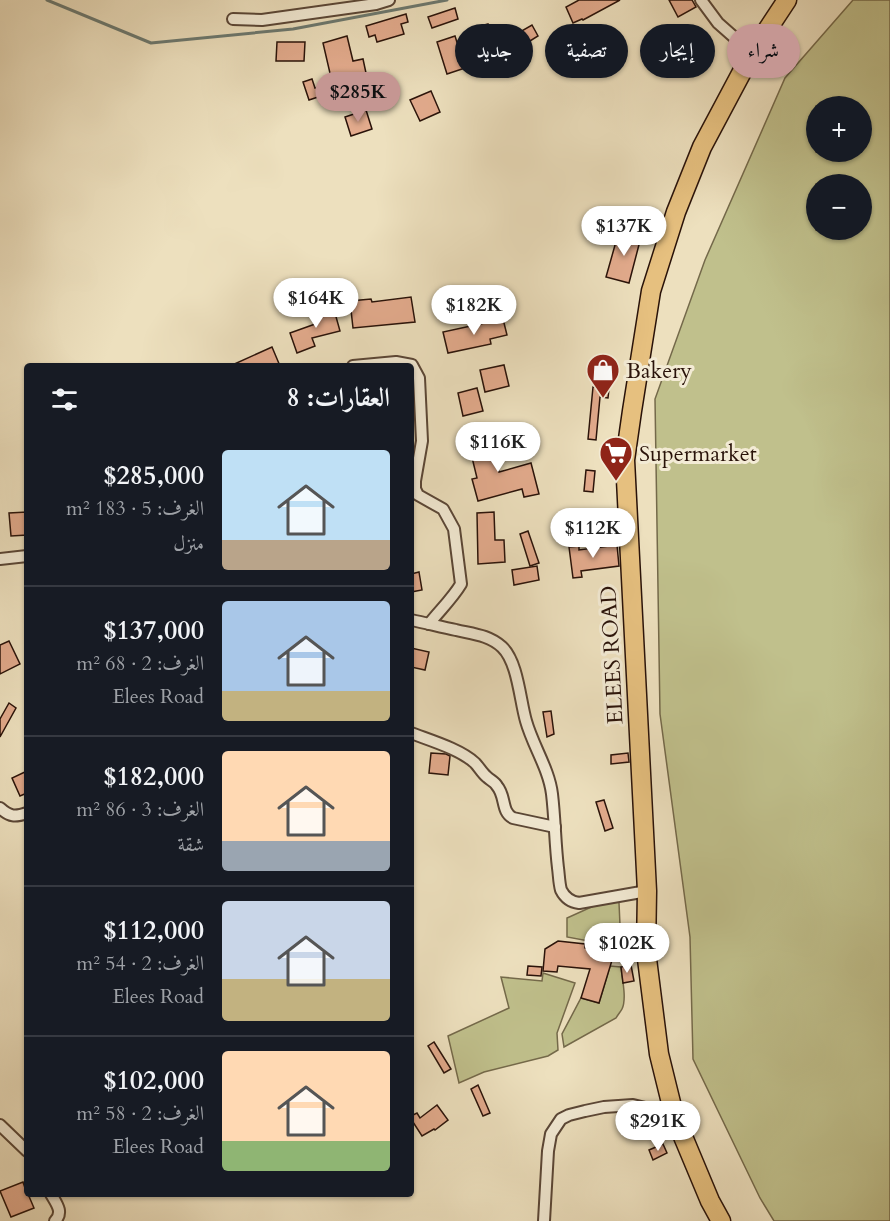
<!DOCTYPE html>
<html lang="ar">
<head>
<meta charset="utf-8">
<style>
  body { margin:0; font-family:Cardo,Amiri,serif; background:#242831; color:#f1f3f6; direction:rtl; height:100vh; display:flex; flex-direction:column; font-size:22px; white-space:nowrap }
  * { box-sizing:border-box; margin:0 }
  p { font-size:20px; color:#9ea1a6 }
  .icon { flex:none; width:33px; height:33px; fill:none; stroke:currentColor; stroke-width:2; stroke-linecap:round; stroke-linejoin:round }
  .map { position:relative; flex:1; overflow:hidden; direction:ltr }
  .panel { position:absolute; left:24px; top:363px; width:390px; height:834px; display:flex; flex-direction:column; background:#171b24; border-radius:6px; box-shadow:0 2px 4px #0004; direction:rtl }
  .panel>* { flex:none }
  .hud { position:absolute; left:432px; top:24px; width:368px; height:54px; direction:rtl; display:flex; gap:12px }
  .controls { position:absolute; left:806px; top:96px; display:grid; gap:12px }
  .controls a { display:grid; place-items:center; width:66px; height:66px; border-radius:50%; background:#171b24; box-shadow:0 2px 4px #0004; font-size:30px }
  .price { position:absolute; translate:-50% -51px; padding:0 14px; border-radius:21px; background:#fff; color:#222; font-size:20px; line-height:39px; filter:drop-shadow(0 2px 3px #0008) }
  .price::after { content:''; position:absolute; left:50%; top:36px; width:18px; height:14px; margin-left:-9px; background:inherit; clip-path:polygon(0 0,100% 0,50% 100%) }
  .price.current { background:#c59692; color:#111 }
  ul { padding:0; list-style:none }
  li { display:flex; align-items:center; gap:18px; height:150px; padding:0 24px }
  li+li { border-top:2px solid #363941 }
  li span { display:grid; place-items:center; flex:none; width:168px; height:120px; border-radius:6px; color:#555 }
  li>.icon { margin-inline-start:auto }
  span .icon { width:72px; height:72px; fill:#fffc; stroke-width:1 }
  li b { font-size:26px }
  h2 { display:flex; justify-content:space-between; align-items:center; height:72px; padding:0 24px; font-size:26px }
  .tag { padding:0 21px; border-radius:27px; background:#171b24; box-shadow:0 2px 4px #0004; font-size:21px; line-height:54px }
  .tag.current { background:#c59692; color:#111 }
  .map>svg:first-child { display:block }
</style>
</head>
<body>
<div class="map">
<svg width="890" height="1221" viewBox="0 0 890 1221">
  <rect width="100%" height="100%" fill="#ede0be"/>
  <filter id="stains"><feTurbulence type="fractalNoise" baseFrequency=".00333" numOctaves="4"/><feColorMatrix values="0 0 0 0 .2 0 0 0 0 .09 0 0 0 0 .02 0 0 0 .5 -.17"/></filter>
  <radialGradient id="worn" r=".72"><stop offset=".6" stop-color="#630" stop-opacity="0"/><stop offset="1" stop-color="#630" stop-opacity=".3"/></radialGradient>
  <g fill="#c0c08c" stroke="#74694a" stroke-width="1.5" fill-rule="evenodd">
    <path d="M 853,0 L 890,0 L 890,1221 L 774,1221 L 760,1198 L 693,1059 L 690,937 L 660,714 L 655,399 L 705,260 L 785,78 ZM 861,106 L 861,152 L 816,152 L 816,106 ZM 861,184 L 861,230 L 816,230 L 816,184 Z"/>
    <path d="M 615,900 L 619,903 L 621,947 L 567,937 L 567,918 L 598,904 Z"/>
    <path d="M 610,966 L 621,967 C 622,978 627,999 622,1009 C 621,1011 617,1016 616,1018 L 564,1047 L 562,1034 L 581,998 L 599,1003 Z"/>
    <path d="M 543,973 L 575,983 L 557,1033 L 558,1050 L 548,1056 L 484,1072 L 459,1083 L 448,1036 L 509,1008 L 501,977 L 542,981 Z"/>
  </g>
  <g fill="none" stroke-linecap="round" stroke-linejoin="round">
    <path stroke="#6c7970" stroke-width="3" d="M 47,0 L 151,43 L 293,29 L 447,0"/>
  </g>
  <g fill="#e3ab8d" stroke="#291209" stroke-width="1.5">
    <path d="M 579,0 L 620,0 L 583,20 L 582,19 L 573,23 L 566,7 Z"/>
    <path d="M 669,0 L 692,0 L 696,7 L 678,17 Z"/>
    <path d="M 455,8 L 458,19 L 432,28 L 428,17 Z"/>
    <path d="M 406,14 L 408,22 L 401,24 L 404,34 L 377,42 L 375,35 L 369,37 L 366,26 Z"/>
    <path d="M 488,24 L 491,36 L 473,40 L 470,29 Z"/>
    <path d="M 532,25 L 538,36 L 522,46 L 492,57 L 486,40 L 503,33 L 506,40 Z"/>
    <path d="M 347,36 L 353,61 L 363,59 L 366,73 L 352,76 L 353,78 L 332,82 L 323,43 Z"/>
    <path d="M 455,36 L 465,68 L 447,74 L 437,42 Z"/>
    <path d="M 277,42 L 305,42 L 304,61 L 276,61 Z"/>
    <path d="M 312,79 L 315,88 L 340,82 L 344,100 L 323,105 L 321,96 L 309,100 L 303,82 Z"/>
    <path d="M 431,91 L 440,112 L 420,121 L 410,100 Z"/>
    <path d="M 366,110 L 372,129 L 351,136 L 345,117 Z"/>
    <path d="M 619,231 L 641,237 L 629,283 L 606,277 Z"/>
    <path d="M 323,280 L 325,288 L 304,294 L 302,286 Z"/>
    <path d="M 411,297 L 415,322 L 353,328 L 350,301 L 371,299 L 372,302 Z"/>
    <path d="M 333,306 L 340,331 L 312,338 L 315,346 L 297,353 L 290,333 L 318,323 L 314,310 Z"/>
    <path d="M 503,319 L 507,335 L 490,339 L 491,344 L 448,353 L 443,332 Z"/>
    <path d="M 272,347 L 280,366 L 230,366 Z"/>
    <path d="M 504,365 L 509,386 L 485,392 L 480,370 Z"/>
    <path d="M 593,387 L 609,389 L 608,398 L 600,397 L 596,440 L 588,439 Z"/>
    <path d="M 477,388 L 483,411 L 463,416 L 458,393 Z"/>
    <path d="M 490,435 L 499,472 L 531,463 L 539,494 L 524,497 L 522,489 L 478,501 L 472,479 L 477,478 L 468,441 Z"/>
    <path d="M 586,470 L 595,471 L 593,492 L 584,491 Z"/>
    <path d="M 27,512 L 27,535 L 11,536 L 9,513 Z"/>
    <path d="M 494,512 L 495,540 L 504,540 L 505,562 L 478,564 L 477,513 Z"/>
    <path d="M 528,531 L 539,563 L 530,566 L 520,534 Z"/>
    <path d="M 617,545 L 619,566 L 581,571 L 582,577 L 573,578 L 569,547 L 579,546 L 579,550 Z"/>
    <path d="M 537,566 L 539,580 L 514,585 L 512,570 Z"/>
    <path d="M 419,572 L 422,590 L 411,592 L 411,574 Z"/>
    <path d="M 9,641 L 20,664 L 0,674 L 0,645 Z"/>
    <path d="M 411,648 L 429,652 L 425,670 L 411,667 Z"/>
    <path d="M 9,703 L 16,708 L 0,737 L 0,719 Z"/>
    <path d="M 551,711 L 554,734 L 547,737 L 543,712 Z"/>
    <path d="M 431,753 L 446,754 L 450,756 L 448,775 L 429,773 Z"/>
    <path d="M 628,753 L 629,762 L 611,764 L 611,755 Z"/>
    <path d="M 27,771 L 27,793 L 20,796 L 12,778 Z"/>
    <path d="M 604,800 L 613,828 L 605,831 L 596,802 Z"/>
    <path d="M 558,941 L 585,944 L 585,948 L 613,957 L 599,1003 L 581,998 L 590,969 L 558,966 L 557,972 L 543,971 L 545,949 Z"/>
    <path d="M 631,965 L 634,981 L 623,983 L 621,967 Z"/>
    <path d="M 528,966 L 542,967 L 541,976 L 527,975 Z"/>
    <path d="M 434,1042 L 451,1069 L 444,1073 L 428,1046 Z"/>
    <path d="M 478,1085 L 490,1113 L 483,1116 L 471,1089 Z"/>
    <path d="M 437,1105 L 448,1120 L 435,1130 L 434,1129 L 422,1136 L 411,1119 L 411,1116 L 417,1113 L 420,1118 Z"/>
    <path d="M 663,1144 L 667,1153 L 653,1160 L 649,1150 Z"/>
    <path d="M 23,1182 L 27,1194 L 28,1194 L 34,1208 L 11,1217 L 0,1191 Z"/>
  </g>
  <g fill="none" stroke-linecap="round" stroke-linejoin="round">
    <g stroke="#5a4636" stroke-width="14">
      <g id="street">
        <path d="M 701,0 L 718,23 L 752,53"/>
        <path d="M 233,19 L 262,20 L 376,4 L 389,0"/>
        <path d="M 353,366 L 396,362 L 412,365 L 419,378 L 422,441 L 415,481 L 415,489 L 418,495 L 443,509 L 454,529 L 461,584 C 452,599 440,610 429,624"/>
        <path d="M 0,559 L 27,556"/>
        <path d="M 411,620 C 426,623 441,627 456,630 C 473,634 489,635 502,647 C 518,662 520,701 526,721 C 533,746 549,769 552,794 C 555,819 555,843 558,868 C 559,875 559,883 561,890 C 565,898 571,902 579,903 L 647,891"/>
        <path d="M 411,733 C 429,740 460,749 475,763 C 479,767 482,773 487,777 C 490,780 495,782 497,786 C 506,796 501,812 513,818 L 555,827"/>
        <path d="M 0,808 C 10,817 15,817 27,813"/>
        <path d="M 0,1125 L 27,1151"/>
        <path d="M 51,1194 C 56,1203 64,1212 55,1221"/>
        <path d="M 544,1221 L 548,1151 L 551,1134 L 561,1119 L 569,1115 L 585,1111 L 604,1107 L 633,1105 L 674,1115"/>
      </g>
    </g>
    <g stroke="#291209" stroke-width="21">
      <path id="highway" d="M 721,1221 L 710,1201 L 674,1115 L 659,1054 L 646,951 L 647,891 L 625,460 L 632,411 L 651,291 L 676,212 L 702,147 L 752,53 L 787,0"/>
    </g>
    <use href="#street" stroke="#f3ebd5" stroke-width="10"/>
    <use href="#highway" stroke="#e6c07f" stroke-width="18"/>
  </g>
  <defs>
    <g id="shop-pin" transform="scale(1.725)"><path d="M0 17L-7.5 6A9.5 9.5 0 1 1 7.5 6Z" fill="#8f2418" stroke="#f3ebd5"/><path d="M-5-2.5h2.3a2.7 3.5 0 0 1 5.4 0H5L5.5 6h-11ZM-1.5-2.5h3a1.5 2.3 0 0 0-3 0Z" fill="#fff"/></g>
    <g id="supermarket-pin" transform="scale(1.725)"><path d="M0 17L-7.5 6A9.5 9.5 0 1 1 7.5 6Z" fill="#8f2418" stroke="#f3ebd5"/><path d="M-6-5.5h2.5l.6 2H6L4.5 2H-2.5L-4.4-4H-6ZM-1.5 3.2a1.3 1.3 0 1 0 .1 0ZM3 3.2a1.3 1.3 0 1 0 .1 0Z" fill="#fff"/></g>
  </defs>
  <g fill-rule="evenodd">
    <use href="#shop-pin" x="603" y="370"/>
    <use href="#supermarket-pin" x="616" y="453"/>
  </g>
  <g text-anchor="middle" stroke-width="6" stroke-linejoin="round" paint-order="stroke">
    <g font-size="22" fill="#291209" stroke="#f3ebd5" text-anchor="start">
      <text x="626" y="378">Bakery</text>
      <text x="639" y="461">Supermarket</text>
    </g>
    <g font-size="22" fill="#291209" stroke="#f3ebd5">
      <text transform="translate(611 655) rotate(-93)" y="8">ELEES ROAD</text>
    </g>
  </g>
  <rect width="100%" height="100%" filter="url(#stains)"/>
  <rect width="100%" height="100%" fill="url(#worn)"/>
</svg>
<div class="controls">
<a>+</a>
<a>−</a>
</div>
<b class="price current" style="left:358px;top:123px">$285K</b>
<b class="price" style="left:624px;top:257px">$137K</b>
<b class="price" style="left:316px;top:329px">$164K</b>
<b class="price" style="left:474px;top:336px">$182K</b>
<b class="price" style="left:498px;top:473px">$116K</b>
<b class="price" style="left:593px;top:559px">$112K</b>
<b class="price" style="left:627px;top:974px">$102K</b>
<b class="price" style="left:658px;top:1152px">$291K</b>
<div class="hud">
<a class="tag current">شراء</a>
<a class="tag">إيجار</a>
<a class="tag">تصفية</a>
<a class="tag">جديد</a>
</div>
<section class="panel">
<h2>العقارات: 8<svg class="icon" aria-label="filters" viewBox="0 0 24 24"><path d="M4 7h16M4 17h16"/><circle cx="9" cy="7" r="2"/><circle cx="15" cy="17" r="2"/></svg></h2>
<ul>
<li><span style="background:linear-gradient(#bfe0f5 75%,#b9a48a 0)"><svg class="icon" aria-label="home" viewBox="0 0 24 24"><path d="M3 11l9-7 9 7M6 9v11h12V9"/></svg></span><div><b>$285,000</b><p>الغرف: 5 · 183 m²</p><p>منزل</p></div></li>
<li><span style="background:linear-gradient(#a9c7e8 75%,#c2b280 0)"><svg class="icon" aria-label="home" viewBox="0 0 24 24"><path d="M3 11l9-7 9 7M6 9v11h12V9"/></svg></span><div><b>$137,000</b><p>الغرف: 2 · 68 m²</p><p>Elees Road</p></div></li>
<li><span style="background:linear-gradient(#ffd9b3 75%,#9aa5b1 0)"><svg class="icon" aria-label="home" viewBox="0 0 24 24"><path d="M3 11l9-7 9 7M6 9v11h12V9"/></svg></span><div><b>$182,000</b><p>الغرف: 3 · 86 m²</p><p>شقة</p></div></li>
<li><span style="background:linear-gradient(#c9d6e8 65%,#c2b280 0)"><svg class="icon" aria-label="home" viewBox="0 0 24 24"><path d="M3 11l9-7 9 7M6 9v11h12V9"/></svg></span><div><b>$112,000</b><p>الغرف: 2 · 54 m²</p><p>Elees Road</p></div></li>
<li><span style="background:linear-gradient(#ffd9b3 75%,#8fb573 0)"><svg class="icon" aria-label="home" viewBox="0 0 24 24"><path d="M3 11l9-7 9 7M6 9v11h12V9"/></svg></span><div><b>$102,000</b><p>الغرف: 2 · 58 m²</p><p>Elees Road</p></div></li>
</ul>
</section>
</div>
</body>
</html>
